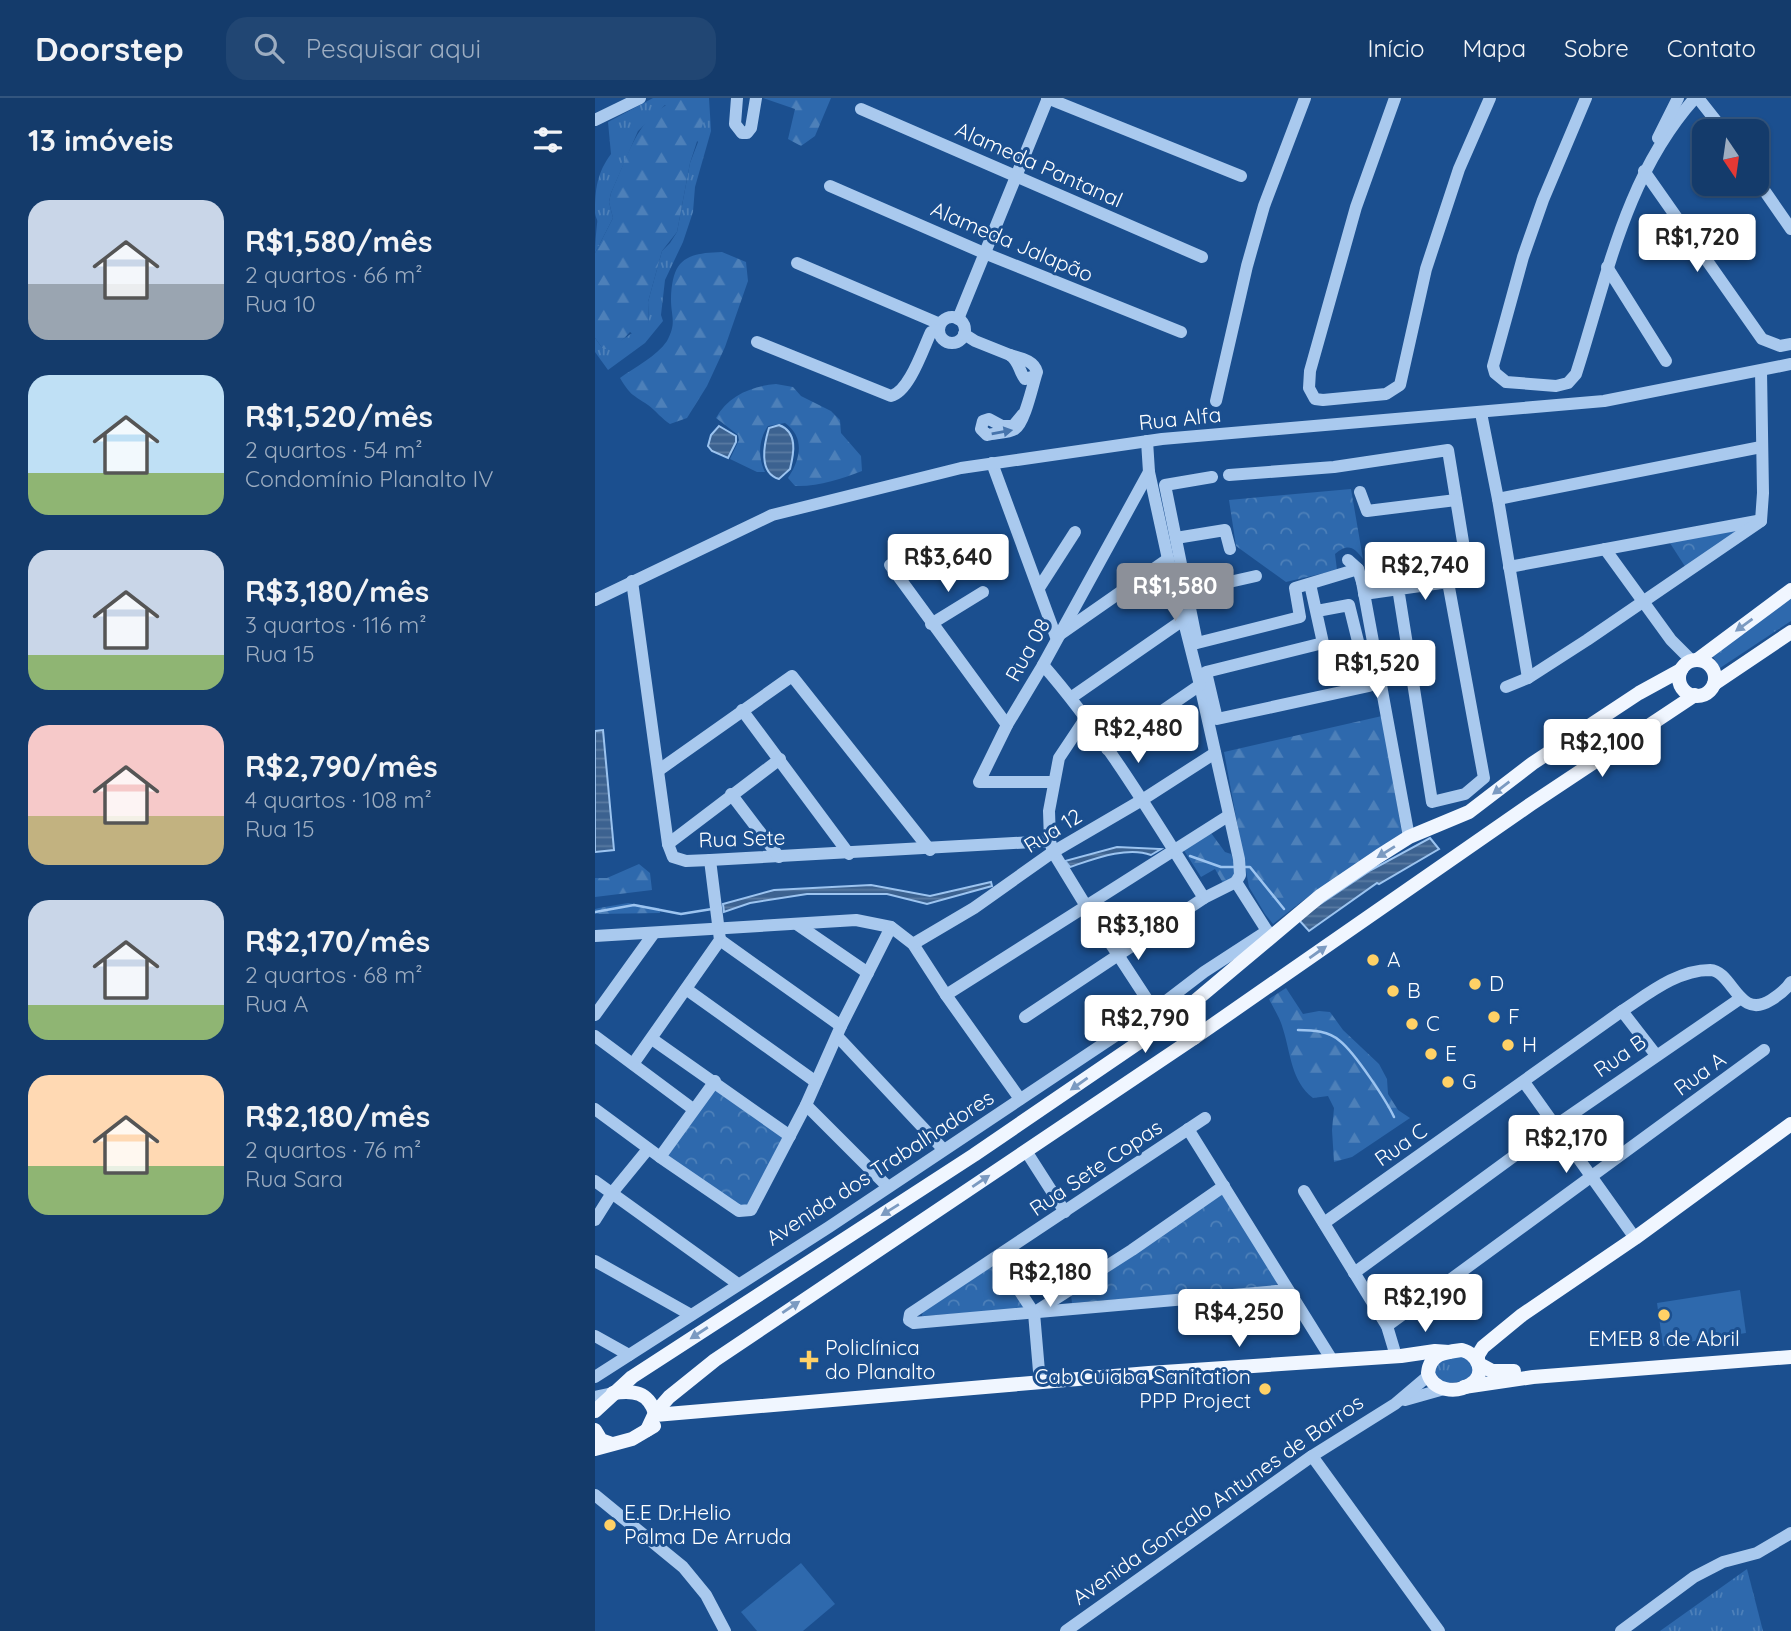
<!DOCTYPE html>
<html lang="pt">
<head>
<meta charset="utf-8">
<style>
  body { margin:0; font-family:Quicksand,sans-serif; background:#214673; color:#f1f3f6; height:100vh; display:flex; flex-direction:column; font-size:26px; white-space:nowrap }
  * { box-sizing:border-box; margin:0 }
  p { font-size:23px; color:#9dadc1 }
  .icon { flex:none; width:38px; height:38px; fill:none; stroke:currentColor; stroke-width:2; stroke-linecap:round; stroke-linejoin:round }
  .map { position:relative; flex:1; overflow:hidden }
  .side { display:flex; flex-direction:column; background:#143b6b; width:595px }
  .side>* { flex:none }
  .needle { width:46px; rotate:167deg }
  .tools { position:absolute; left:1097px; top:21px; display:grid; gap:14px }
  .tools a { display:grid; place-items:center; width:77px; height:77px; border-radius:14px; background:#143b6b; box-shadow:0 2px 5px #0004,0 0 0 2px #33557e; font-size:35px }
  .price { position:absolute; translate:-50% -60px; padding:0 16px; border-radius:7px; background:#fff; color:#222; font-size:23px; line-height:46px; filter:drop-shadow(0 2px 4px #0008) }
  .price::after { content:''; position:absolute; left:50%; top:42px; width:21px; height:16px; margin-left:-10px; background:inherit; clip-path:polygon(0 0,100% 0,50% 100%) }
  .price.on { background:#8c9099; color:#fff }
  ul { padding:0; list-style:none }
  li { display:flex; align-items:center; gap:21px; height:175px; padding:0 28px }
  li span { display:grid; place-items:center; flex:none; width:196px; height:140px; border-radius:21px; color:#555 }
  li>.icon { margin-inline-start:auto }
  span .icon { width:84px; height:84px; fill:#fffc; stroke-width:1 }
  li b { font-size:30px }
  h2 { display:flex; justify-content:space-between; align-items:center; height:84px; padding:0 28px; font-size:30px }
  header { display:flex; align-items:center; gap:42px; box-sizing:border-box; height:98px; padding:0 35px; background:#143b6b; border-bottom:2px solid #33557e }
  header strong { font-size:33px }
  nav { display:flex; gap:38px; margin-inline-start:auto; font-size:24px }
  .search { width:490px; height:63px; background:#214673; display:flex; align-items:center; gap:18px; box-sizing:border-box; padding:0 24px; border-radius:21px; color:#9dadc1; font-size:26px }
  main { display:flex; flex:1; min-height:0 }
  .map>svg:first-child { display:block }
</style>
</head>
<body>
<header>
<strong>Doorstep</strong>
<div class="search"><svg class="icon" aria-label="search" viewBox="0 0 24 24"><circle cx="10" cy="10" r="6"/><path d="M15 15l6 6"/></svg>Pesquisar aqui</div>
<nav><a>Início</a><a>Mapa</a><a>Sobre</a><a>Contato</a></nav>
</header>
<main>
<section class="side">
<h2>13 imóveis<svg class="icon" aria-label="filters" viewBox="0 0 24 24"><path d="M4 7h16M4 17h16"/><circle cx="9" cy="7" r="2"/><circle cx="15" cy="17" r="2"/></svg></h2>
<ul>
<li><span style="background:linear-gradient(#c9d6e8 60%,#9aa5b1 0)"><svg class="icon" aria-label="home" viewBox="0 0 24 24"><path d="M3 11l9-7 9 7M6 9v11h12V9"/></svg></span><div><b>R$1,580/mês</b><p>2 quartos · 66 m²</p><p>Rua 10</p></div></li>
<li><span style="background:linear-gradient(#bfe0f5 70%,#8fb573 0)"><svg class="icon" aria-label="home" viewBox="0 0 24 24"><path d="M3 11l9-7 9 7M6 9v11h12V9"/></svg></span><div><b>R$1,520/mês</b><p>2 quartos · 54 m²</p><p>Condomínio Planalto IV</p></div></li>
<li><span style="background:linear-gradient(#c9d6e8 75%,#8fb573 0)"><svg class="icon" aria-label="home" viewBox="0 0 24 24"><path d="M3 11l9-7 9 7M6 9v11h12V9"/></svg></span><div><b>R$3,180/mês</b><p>3 quartos · 116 m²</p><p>Rua 15</p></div></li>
<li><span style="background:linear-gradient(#f6c9c9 65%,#c2b280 0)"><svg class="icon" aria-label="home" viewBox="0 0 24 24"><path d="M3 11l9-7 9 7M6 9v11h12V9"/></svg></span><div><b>R$2,790/mês</b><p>4 quartos · 108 m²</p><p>Rua 15</p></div></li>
<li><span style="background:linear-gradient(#c9d6e8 75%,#8fb573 0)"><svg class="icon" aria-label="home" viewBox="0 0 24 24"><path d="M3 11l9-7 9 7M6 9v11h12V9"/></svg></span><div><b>R$2,170/mês</b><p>2 quartos · 68 m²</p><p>Rua A</p></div></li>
<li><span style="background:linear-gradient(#ffd9b3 65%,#8fb573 0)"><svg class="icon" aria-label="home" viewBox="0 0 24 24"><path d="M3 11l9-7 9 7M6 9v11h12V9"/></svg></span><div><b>R$2,180/mês</b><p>2 quartos · 76 m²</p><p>Rua Sara</p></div></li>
</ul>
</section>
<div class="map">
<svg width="1196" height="1533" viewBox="0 0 1196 1533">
  <defs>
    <pattern id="grass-tufts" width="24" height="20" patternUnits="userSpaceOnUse" patternTransform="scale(1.75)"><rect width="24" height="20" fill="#2e69ad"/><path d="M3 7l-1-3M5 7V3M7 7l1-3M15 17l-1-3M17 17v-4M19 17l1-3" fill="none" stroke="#4d80b9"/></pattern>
    <pattern id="forest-firs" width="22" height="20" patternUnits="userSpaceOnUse" patternTransform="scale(1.75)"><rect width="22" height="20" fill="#2e69ad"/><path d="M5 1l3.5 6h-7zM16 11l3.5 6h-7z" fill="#4d80b9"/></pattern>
    <pattern id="park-crowns" width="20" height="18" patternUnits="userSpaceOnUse" patternTransform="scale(1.75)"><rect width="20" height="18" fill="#2e69ad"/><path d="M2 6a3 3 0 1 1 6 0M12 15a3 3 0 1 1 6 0" fill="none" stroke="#4d80b9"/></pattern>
    <pattern id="water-rules" width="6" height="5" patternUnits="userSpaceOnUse" patternTransform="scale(1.75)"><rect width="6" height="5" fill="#3c6290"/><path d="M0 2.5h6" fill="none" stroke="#597aa1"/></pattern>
  </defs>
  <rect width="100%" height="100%" fill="#1b4f8f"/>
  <g fill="url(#grass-tufts)">
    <path d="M 58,0 L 114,0 L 116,33 L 100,89 L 98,114 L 88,144 L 70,182 L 66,217 L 68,223 L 50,245 L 13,272 L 0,254 L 0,240 L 8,251 C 26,245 38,233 54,224 L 53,204 L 67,153 L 75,145 L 82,134 L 95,65 L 103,44 L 70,7 L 43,33 L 16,95 L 14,104 L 18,120 L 0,155 C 0,145 1,136 2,126 C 3,120 1,122 0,115 C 0,91 2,75 16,56 L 13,24 Z"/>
    <path d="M 1196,498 L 1196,523 L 1125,570 L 1115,554 Z"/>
    <path d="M 869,1258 L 881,1271 L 873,1283 L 848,1285 L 840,1275 C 841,1259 855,1260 869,1258 Z"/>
    <path d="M 1152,1471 L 1168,1533 L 1065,1533 Z"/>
  </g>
  <g fill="url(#forest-firs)">
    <path d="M 99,0 L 107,9 L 109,22 L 95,65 L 82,134 L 67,153 L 53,204 L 54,224 L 52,234 L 43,240 L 35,234 C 27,242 20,252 8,251 L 0,240 L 0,155 L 18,120 L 14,104 L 16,95 C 35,55 45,3 99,0 Z"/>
    <path d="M 168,0 L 236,0 L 220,38 L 206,48 L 193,41 L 200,11 Z"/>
    <path d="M 127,154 L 151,164 L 153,183 L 130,249 L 112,288 L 92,320 L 75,326 C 67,321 61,313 53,307 C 37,296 36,298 25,280 C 40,269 62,258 72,243 C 82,224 76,219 76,201 C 77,161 91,155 127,154 Z"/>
    <path d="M 181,286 L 198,289 L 206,298 L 236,313 L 245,322 L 246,335 L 266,358 L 267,373 C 247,381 222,389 200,388 L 193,380 C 205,362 211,340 190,325 L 173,328 C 163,342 163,360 170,374 L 162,374 L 135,361 L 144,342 L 143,337 L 121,320 C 133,298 156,288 181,286 Z"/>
    <path d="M 787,618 L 807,736 L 706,804 L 678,826 L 670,816 L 654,789 L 629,654 Z"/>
    <path d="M 616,735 L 630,754 L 636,756 L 640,765 L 639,779 L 628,785 L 620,771 L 606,779 L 588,751 Z"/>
    <path d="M 44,766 L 55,775 L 57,792 L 0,799 L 0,780 L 12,780 Z"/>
    <path d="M 33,805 L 64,810 L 65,815 L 0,816 L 0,811 L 4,810 Z"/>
    <path d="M 691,890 L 708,916 L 724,913 L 735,914 L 748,932 L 784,966 L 792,981 L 793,996 L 803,1012 L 815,1020 L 757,1059 L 739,1064 L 737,1032 L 739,1010 L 733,998 L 718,1000 C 696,983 696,956 688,931 C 685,920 679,911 674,901 Z"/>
  </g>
  <g fill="url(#park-crowns)">
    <path d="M 756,391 L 768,461 C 759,449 753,445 740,456 L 742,472 L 691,484 L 641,448 L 634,402 Z"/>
    <path d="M 1151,427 L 1091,470 L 1073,442 Z"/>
    <path d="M 120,987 L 189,1036 L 156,1106 L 146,1108 L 68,1058 Z"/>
    <path d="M 629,1094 L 683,1183 L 681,1188 L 477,1205 L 476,1197 Z"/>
    <path d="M 400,1164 L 428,1202 L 428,1211 L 327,1218 L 328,1213 Z"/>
  </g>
  <g fill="#2e69ad">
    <path d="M 1145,1192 L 1151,1235 L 1068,1248 L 1062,1205 Z"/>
    <path d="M 206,1465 L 240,1506 L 208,1533 L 162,1533 L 146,1514 Z"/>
  </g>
  <g fill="url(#water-rules)" stroke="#9cc4f0" stroke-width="2">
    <path d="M 184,327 C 203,334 199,355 195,371 L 184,381 C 163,375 169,346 174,330 Z"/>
    <path d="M 124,328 L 141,338 L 141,344 L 133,360 L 117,353 L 113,348 L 116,337 Z"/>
    <path d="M 8,632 L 19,752 L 0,754 L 0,633 Z"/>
    <path d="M 835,740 L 844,751 L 784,786 L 782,785 L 714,833 L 703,821 L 776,772 Z"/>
    <path d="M 522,749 L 566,751 L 556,757 C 532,748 499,761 475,769 L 470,763 Z"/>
    <path d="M 396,784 L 397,788 L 332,806 L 292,796 L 212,796 L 155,805 L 129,814 L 128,806 L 179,792 L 276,787 L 335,798 Z"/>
  </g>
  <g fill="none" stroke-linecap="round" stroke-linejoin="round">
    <g stroke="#9cc4f0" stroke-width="2.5">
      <path d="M 595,758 L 626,769 L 640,769"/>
      <path d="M 650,769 L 655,769 L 689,811"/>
      <path d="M 0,814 L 39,807 L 86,816 L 117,811"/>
      <path d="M 703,932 C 718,932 734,933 745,943 C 760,955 791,1002 799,1019"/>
    </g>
    <g stroke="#a9c9ee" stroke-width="12">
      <path d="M 142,0 L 140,26 L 147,35 L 152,35 L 156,30 L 161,0"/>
      <path d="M 452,0 L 646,78"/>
      <path d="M 800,0 L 761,109 L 715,273 L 714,290 L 720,301 L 728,302 L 791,296 L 805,287 L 831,171 L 864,71 L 895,0"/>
      <path d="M 991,0 L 948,102 L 928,159 L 898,268 L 900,275 L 911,284 L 961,288 L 973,285 L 981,276 C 1012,180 1030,78 1100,0"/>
      <path d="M 1103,0 L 1129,33"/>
      <path d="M 266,11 L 607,159"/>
      <path d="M 0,22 L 45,0"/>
      <path d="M 1063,40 L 1083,0"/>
      <path d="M 1049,73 L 1167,241 L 1185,248 L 1196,246"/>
      <path d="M 1162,82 L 1196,131"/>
      <path d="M 235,88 L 389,155 L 586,234"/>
      <path d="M 202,165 L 345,226"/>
      <path d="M 1012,169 L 1071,263"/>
      <circle cx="357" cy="232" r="13"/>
      <path d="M 363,221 L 453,0"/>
      <path d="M 369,236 L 380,243 L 415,257"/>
      <path d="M 162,244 L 296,298 C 314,294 328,251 336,234 L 343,232"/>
      <path d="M 621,303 L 652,168 L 669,108 L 710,0"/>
      <path d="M 886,315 L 903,401 L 933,580"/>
      <path d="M 428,316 L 418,328 L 407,328 L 394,321 L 388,323 L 386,331 L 392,337 C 401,335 413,335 420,331 C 430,325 438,285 442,274 C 439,262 425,260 415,257 C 425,264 423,272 430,281 L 440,278"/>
      <path d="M 552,343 L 554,374 L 573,461 L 605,587 L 644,761 L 645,777 L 641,784"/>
      <path d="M 397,365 L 461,539"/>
      <path d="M 634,377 L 739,369 L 853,352 L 869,450 L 777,466 L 776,478 L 767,484"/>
      <path d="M 617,379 L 570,387 L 602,545 L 705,519 L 700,490 L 763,471"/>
      <path d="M 765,394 L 772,413 L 861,402"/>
      <path d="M 903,401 L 1166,349"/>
      <path d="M 1166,423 L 1168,395 L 1166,273"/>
      <path d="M 581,440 L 630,432 L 635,451"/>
      <path d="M 1010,451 L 1076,542 L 1097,563"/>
      <path d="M 753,462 L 763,471 L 767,484 L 814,739"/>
      <path d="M 295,467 L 412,627"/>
      <path d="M 914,469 L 1162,423"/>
      <path d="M 37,483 L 73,746 L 78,759 L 91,763 L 115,762 L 455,743"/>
      <path d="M 715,486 L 728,545 L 611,574 L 622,621 L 774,588 L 754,507 L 722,513"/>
      <path d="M 444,490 L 480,434"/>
      <path d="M 590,494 L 661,478"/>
      <path d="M 769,496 L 853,484 L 889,680 L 870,696 L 837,704 L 803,490"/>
      <path d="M 0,502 L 177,417 L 366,370 L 567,341 L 1009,303 L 1196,266"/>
      <path d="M 336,526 L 388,494"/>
      <path d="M 464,537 L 573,461"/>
      <path d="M 448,567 C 510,638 559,721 609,800"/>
      <path d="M 911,589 L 933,580 L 992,542 L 1166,423"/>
      <path d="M 477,599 L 588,522"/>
      <path d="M 147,612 L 254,756"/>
      <path d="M 490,621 L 464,660 L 454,713 L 455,743 L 458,754 L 491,808 L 559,912"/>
      <path d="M 512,651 L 605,587"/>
      <path d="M 64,672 L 197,578 L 335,752"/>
      <path d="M 459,684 L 384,684 L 412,627 L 448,567 L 554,374"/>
      <path d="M 136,696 L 184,759"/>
      <path d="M 73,746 L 185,661"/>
      <path d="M 641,784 L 676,839"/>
      <path d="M 203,827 L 273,875"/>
      <path d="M 0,838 L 261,822 L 296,829 L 318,846 L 351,897 L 425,1001"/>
      <path d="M 125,842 L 246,928"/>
      <path d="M 318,846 L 379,810 L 458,754 L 547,702 L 620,655"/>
      <path d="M 91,891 L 221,984"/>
      <path d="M 351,897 L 633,718"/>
      <path d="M 1027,913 L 1061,957"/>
      <path d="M 0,917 L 59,835"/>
      <path d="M 430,919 L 609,800 L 641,784"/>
      <path d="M 0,938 L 98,1011"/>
      <path d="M 243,939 L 348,1051"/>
      <path d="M 57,941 L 195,1038"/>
      <path d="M 38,966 L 125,842 L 115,762"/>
      <path d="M 929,984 L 1040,1140"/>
      <path d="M 211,1007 L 292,1088"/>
      <path d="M 0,1011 L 65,1059 L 144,1113 L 156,1112 L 211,1007 L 246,928 L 296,829"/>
      <path d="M 610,1020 L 315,1216 L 314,1222 L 319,1225 L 693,1192"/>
      <path d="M 593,1031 L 737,1262"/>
      <path d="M 431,1053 L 470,1114"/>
      <path d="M 65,1059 L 120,983"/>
      <path d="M 0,1083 L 143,1186"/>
      <path d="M 709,1093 L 792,1228 L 801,1258"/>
      <path d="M 0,1122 L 17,1095 L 53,1051"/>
      <path d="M 729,1125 L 1027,913 C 1053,896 1082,872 1115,872 C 1138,873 1143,923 1176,902 C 1184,897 1191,892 1196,884"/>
      <path d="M 403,1160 L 439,1215 L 445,1285"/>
      <path d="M 0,1163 L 96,1217"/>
      <path d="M 759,1175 L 960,1028 L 1146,900"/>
      <path d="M 440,1214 L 537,1152 L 629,1088"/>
      <path d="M 792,1228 L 1169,952"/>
      <path d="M 0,1238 L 34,1257"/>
      <path d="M 0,1279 L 234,1129 L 562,910 L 609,874 L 672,833"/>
      <path d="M 0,1299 L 18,1295"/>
      <path d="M 810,1302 L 849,1291"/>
      <path d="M 717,1358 L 844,1533"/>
      <path d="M 0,1397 L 88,1469 L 111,1497 L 130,1533"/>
      <path d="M 471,1533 L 717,1358 L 800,1306 L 833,1278"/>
      <path d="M 1026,1533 L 1099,1479 L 1128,1464 L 1162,1455 L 1196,1435"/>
    </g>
    <g stroke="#f0f6ff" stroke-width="14">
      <path d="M 1102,562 L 1196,492"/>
      <circle cx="1102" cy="580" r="18"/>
      <path d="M 1119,586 L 1196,534"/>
      <path d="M 585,915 L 600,921 L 599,940"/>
      <path d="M 867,1252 C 883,1256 892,1276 876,1286 C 861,1296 838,1293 833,1275 C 835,1255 851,1254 867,1252 Z"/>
      <path d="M 883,1264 L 883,1257 L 888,1249 L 927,1217 L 1040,1140 L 1196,1026"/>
      <path d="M 884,1266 L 897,1273 L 919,1273"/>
      <path d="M 869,1289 L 938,1279 L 1196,1259"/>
      <path d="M 18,1295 C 39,1292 53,1294 60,1315"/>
      <path d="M 0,1313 L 37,1279 L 379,1057 L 546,943 L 600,903 L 725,798 L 784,758 L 814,739 L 874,714 L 938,665 L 1044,595 L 1086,572"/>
      <path d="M 60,1317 L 554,1275 L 806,1258 L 840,1253 L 854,1254"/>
      <path d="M 0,1332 L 6,1342 L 17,1346"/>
      <path d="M 52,1332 L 60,1315 L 74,1299 L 120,1262 L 599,940 L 936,706 L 1100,597"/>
      <path d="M 0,1351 L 37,1341 L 59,1328"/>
    </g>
  </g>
  <defs><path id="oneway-solid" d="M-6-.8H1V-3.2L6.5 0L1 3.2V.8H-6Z" transform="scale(1.75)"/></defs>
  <use fill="#4674ac" href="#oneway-solid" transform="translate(407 334) rotate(-10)"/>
  <g fill="#7b9ac1">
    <use href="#oneway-solid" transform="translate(1149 527) rotate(144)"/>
    <use href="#oneway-solid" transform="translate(906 690) rotate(143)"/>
    <use href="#oneway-solid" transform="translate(791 754) rotate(148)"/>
    <use href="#oneway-solid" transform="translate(723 854) rotate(-35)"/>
    <use href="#oneway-solid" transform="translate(484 986) rotate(145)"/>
    <use href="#oneway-solid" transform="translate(386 1083) rotate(-34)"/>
    <use href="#oneway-solid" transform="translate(295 1112) rotate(148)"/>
    <use href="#oneway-solid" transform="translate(196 1209) rotate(-34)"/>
    <use href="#oneway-solid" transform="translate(104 1235) rotate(147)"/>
  </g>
  <g fill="#ffd166" stroke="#1b4f8f" stroke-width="2.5">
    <circle cx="778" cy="862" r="7"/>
    <circle cx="880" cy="886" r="7"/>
    <circle cx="798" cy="893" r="7"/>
    <circle cx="899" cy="919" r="7"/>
    <circle cx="817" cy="926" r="7"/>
    <circle cx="913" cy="947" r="7"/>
    <circle cx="836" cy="956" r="7"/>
    <circle cx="853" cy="984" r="7"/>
    <circle cx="1069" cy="1217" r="7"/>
    <path d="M210.5 1251.5h7v7h7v7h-7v7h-7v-7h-7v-7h7z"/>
    <circle cx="670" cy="1291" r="7"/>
    <circle cx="15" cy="1427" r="7"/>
  </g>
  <g text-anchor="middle" stroke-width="6" stroke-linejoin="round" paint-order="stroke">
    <g font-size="21" fill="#fff" stroke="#1b4f8f">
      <text transform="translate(444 67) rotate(24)" y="7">Alameda Pantanal</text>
      <text transform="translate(417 144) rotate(23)" y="7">Alameda Jalapão</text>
      <text transform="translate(585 321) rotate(-6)" y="7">Rua Alfa</text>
      <text transform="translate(433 552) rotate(-61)" y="7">Rua 08</text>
      <text transform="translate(458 733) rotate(-32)" y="7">Rua 12</text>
      <text transform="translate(147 741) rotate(-2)" y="7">Rua Sete</text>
      <text transform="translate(1025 958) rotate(-35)" y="7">Rua B</text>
      <text transform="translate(1105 976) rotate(-36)" y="7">Rua A</text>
      <text transform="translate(806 1047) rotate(-35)" y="7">Rua C</text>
      <text transform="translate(285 1070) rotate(-33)" y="7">Avenida dos Trabalhadores</text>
      <text transform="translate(501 1070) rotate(-34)" y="7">Rua Sete Copas</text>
      <text transform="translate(623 1402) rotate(-35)" y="7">Avenida Gonçalo Antunes de Barros</text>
    </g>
    <g font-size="21" fill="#fff" stroke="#1b4f8f" text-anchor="start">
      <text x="792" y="869">A</text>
      <text x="894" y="893">D</text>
      <text x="812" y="900">B</text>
      <text x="913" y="926">F</text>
      <text x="831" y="933">C</text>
      <text x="927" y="954">H</text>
      <text x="850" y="963">E</text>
      <text x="867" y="991">G</text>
      <text x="1069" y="1248" text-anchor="middle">EMEB 8 de Abril</text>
      <text x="230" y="1257">Policlínica<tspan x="230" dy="24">do Planalto</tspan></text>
      <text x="656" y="1286" text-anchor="end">Cab Cuiaba Sanitation<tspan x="656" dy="24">PPP Project</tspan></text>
      <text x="29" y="1422">E.E Dr.Helio<tspan x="29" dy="24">Palma De Arruda</tspan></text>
    </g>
  </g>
</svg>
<div class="tools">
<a><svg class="needle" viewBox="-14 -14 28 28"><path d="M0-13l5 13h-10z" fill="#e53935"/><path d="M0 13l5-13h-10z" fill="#9dadc1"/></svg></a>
</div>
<b class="price" style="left:1102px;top:176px">R$1,720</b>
<b class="price" style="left:353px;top:496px">R$3,640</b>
<b class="price" style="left:830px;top:504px">R$2,740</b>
<b class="price on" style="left:580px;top:525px">R$1,580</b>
<b class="price" style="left:782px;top:602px">R$1,520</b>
<b class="price" style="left:543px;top:667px">R$2,480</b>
<b class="price" style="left:1007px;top:681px">R$2,100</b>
<b class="price" style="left:543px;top:864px">R$3,180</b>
<b class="price" style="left:550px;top:957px">R$2,790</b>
<b class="price" style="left:971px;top:1077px">R$2,170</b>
<b class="price" style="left:455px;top:1211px">R$2,180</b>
<b class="price" style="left:830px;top:1236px">R$2,190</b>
<b class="price" style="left:644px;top:1251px">R$4,250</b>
</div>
</main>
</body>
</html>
